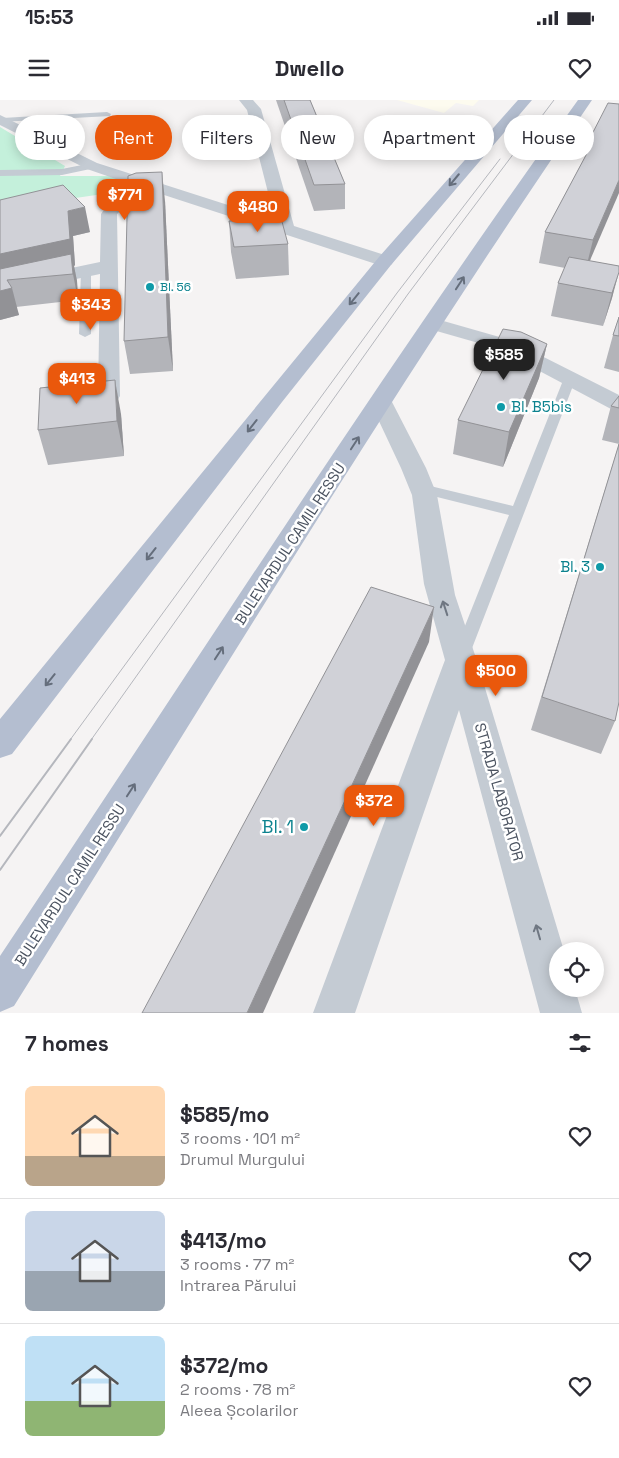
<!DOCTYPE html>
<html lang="en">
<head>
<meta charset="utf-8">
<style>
  body { margin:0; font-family:"Space Grotesk",sans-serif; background:#f7f7f7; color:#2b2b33; height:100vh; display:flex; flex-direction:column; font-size:19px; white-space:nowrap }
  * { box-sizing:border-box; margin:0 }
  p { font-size:16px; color:#7c7c81 }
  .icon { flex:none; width:28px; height:28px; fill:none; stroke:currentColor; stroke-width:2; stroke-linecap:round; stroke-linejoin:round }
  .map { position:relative; height:913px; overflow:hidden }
  .details { display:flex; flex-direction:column; background:#fff; flex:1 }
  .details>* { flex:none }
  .banner { position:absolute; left:15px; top:15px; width:590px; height:45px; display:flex; gap:10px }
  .tools { position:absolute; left:549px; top:842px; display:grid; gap:10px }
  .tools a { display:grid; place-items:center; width:55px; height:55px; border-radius:50%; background:#fff; box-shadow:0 2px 12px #0003; font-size:25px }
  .price { position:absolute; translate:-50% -42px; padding:0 11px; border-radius:10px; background:#ea580c; color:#fff; font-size:16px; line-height:32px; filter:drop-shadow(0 1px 2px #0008) }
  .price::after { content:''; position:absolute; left:50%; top:30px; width:15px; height:11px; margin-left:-8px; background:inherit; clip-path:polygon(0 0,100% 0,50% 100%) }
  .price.on { background:#222; color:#fff }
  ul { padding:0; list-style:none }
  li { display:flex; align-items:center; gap:15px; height:125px; padding:0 25px }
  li+li { border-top:1px solid #e1e1e2 }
  li span { display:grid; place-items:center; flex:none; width:140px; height:100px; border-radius:8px; color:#555 }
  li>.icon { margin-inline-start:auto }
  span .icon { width:60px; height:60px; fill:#fffc; stroke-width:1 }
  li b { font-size:21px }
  h2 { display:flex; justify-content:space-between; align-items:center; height:60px; padding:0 25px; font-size:21px }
  .chip { padding:0 18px; border-radius:22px; background:#fff; box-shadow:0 2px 12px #0003; font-size:18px; line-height:45px }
  .chip.on { background:#ea580c; color:#fff }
  .status { display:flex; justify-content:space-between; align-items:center; height:35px; padding:0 25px; background:#fff; direction:ltr }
  .status svg { height:14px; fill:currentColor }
  header { display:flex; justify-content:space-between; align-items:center; height:65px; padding:0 25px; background:#fff; font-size:22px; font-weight:700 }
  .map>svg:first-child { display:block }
</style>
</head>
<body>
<div class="status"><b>15:53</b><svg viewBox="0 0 49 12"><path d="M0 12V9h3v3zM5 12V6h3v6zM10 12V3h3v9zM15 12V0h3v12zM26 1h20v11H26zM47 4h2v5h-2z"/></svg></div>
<header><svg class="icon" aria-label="menu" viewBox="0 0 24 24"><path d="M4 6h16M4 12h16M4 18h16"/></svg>Dwello<svg class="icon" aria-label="heart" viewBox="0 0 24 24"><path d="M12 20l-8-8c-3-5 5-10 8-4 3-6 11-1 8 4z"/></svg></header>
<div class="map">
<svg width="619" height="913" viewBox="0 0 619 913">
  <rect width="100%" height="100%" fill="#f5f3f3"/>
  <path fill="#fdfbef" d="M 397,0 L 479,0 L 473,6 L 456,3 L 444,13 Z"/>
  <path fill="#c4f0db" d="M 0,27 L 65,66 L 60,76 L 114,76 L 129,82 L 103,94 L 0,109 Z"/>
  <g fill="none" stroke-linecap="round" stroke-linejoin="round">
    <g fill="#c4cbd3" fill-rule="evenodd">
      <path d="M 107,12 L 111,14 L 110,16 L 0,22 L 2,18 Z"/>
      <path d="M 92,63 L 96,66 L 95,68 L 62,75 L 0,76 L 0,70 L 62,69 Z"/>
      <path d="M 86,168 L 91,171 L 91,234 L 85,237 L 79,234 L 81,171 Z"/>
      <path d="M 570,274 L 576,278 L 469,556 L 467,561 L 461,563 L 455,561 L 453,556 L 509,415 L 417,392 L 415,389 L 422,384 L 513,406 L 564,278 Z"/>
    </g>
    <g fill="#c4cbd3" fill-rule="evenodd">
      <path d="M 239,0 L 253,0 L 261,9 L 294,126 L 391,157 L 394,161 L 391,165 L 379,165 L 158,93 L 124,107 L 117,114 L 120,296 L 117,301 L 109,303 L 101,301 L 98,296 L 100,174 L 0,195 L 0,183 L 100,162 L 101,114 L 112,99 L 142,88 L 87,69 L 0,25 L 0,15 L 97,63 L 275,120 L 247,10 Z"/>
      <path d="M 433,218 L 510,240 L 619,295 L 619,311 L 611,309 L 496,248 L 426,228 L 423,224 L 426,220 Z"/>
      <path d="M 381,295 L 389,297 L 392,302 L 426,368 L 437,395 L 455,495 L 476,558 L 564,851 L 558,851 L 558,889 L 575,889 L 582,913 L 540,913 L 459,610 L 355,913 L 313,913 L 445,560 L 424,484 L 412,395 L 401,368 L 370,302 L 373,297 Z"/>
    </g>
    <g fill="#b4bed0" fill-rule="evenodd">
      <path d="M 518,0 L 532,0 L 391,165 L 282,302 L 12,654 L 0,658 L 0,619 L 379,157 Z"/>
      <path d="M 578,0 L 592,0 C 389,295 204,603 14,906 L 0,912 L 0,856 C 191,570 377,279 578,0 Z"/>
    </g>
    <g stroke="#b5b7bd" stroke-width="1">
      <path d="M 70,640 L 397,193 L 500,59"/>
      <path d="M 91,640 L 408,194 L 554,0"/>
    </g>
    <g stroke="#b5b7bd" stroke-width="2">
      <path d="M 0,736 L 71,639"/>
      <path d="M 0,770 L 92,639"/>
    </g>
  </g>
  <g fill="#b3b4b9">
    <path d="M 276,0 L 310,0 L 345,84 L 345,109 L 314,111 Z"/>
    <path d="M 619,4 L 590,161 L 619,166 L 612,198 L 603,226 L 551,216 L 558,183 L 565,168 L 539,163 L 545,132 L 585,57 L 588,42 Z"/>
    <path d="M 0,100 L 90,132 L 73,136 L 75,165 L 74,166 L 77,181 L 78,200 L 16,207 L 19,215 L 0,220 Z"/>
    <path d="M 165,101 L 173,271 L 130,274 L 124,241 Z"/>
    <path d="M 229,121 L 288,144 L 289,175 L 236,179 L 231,152 Z"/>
    <path d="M 619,217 L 619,272 L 604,268 L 613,235 Z"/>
    <path d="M 547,244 L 539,278 L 503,367 L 453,354 L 458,320 Z"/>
    <path d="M 619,296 L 619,602 L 615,621 L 601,654 L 531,630 L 619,344 L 602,340 L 611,306 Z"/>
    <path d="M 121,314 L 124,356 L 48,365 L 38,330 Z"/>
  </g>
  <g fill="#929296">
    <path d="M 162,72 L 165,101 L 173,271 L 168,237 Z"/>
    <path d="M 619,80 L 619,93 L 585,172 L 593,140 Z"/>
    <path d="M 85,107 L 90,132 L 73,136 L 75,165 L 74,166 L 77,181 L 78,200 L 73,174 L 72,166 L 0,182 L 0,154 L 68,111 Z"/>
    <path d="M 619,172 L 612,198 L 603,226 L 612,193 Z"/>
    <path d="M 12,188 L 19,215 L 0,220 L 0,191 Z"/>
    <path d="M 547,244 L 539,278 L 503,367 L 509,332 Z"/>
    <path d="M 115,280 L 121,314 L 124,356 L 117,321 Z"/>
    <path d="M 434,507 L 429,542 L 263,913 L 247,913 Z"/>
  </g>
  <g fill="#d0d1d7" stroke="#929296">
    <path d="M 284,0 L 310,0 L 345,84 L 314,85 Z"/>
    <path d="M 608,3 L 619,4 L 619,80 L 593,140 L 545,132 L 593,42 L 588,42 Z"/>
    <path d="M 162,72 L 168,237 L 124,241 L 128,76 L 136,73 Z"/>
    <path d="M 63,85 L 85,107 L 68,111 L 70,139 L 0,154 L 0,100 Z"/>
    <path d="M 281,118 L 288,144 L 234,147 L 229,121 Z"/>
    <path d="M 71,154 L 73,174 L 7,180 L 12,188 L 0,191 L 0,169 Z"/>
    <path d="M 569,157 L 619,166 L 619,172 L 612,193 L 558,183 Z"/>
    <path d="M 619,217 L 619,236 L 613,235 Z"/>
    <path d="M 503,229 L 521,232 L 547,244 L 509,332 L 458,320 Z"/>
    <path d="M 115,280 L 117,321 L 38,330 L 40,288 Z"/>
    <path d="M 619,296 L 619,308 L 611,306 Z"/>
    <path d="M 619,344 L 619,602 L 615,621 L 542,597 Z"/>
    <path d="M 371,487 L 434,507 L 247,913 L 142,913 Z"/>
  </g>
  <defs><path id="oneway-shaft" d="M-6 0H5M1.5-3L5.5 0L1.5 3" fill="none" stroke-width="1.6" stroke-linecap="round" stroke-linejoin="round" transform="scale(1.25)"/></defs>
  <g stroke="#656e7c">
    <use href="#oneway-shaft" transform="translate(454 80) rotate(130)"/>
    <use href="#oneway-shaft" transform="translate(460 183) rotate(-57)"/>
    <use href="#oneway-shaft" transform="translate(354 199) rotate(129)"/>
    <use href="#oneway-shaft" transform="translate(252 326) rotate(128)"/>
    <use href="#oneway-shaft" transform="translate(355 343) rotate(-57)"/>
    <use href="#oneway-shaft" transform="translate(151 454) rotate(128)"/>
    <use href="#oneway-shaft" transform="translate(219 553) rotate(-57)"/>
    <use href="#oneway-shaft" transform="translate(50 580) rotate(129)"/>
    <use href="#oneway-shaft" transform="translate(131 690) rotate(-57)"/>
  </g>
  <g stroke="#6f7782">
    <use href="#oneway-shaft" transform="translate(445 508) rotate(-108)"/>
    <use href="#oneway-shaft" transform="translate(538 832) rotate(-106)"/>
  </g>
  <g fill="#0f9aa8" stroke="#fff" stroke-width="2">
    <circle cx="150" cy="187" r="5"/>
    <circle cx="501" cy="307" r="5"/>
    <circle cx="600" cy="467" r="5"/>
    <circle cx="304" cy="727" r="5"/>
  </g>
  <g text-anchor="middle" stroke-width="5" stroke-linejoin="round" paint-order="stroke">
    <g font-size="12" fill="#0d838f" stroke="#fff" text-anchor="start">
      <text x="160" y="191">Bl. 56</text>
    </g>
    <g font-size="15" fill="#0d838f" stroke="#fff" text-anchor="start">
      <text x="511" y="312">Bl. B5bis</text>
      <text x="590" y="472" text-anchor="end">Bl. 3</text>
    </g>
    <g font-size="15" fill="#4b5360" stroke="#fff">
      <text transform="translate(290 444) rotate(-57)" y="5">BULEVARDUL CAMIL RESSU</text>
      <text transform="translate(499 692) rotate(74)" y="5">STRADA LABORATOR</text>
      <text transform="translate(70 785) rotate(-57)" y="5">BULEVARDUL CAMIL RESSU</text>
    </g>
    <g font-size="18" fill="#0d838f" stroke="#fff" text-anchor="end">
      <text x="294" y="733">Bl. 1</text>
    </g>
  </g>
</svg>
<div class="tools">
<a><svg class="icon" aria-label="locate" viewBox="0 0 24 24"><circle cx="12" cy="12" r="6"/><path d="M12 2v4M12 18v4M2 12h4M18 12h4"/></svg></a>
</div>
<b class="price" style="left:125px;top:121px">$771</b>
<b class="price" style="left:258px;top:133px">$480</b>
<b class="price" style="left:91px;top:231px">$343</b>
<b class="price on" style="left:504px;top:281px">$585</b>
<b class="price" style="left:77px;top:305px">$413</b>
<b class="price" style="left:496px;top:597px">$500</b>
<b class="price" style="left:374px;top:727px">$372</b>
<div class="banner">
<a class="chip">Buy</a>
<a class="chip on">Rent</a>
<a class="chip">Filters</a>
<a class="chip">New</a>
<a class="chip">Apartment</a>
<a class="chip">House</a>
</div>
</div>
<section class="details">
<h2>7 homes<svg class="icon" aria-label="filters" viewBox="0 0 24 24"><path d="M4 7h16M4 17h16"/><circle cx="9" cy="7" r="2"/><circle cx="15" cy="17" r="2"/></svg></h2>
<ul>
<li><span style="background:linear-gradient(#ffd9b3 70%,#b9a48a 0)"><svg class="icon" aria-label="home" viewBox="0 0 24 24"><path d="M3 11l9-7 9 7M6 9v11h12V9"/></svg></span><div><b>$585/mo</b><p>3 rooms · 101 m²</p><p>Drumul Murgului</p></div><svg class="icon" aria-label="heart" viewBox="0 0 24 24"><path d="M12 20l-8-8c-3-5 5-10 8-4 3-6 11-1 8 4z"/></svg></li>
<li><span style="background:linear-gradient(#c9d6e8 60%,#9aa5b1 0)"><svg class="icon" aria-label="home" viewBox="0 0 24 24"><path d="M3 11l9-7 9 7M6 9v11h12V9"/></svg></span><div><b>$413/mo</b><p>3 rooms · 77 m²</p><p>Intrarea Părului</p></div><svg class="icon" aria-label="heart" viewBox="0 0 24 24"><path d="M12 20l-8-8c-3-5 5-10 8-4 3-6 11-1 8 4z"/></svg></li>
<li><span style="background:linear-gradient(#bfe0f5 65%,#8fb573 0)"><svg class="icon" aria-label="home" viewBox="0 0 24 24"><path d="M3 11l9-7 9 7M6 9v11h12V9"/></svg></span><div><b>$372/mo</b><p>2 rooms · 78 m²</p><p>Aleea Școlarilor</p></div><svg class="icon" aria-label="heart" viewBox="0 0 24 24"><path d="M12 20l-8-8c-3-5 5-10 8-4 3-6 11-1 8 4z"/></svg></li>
</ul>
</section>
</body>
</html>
